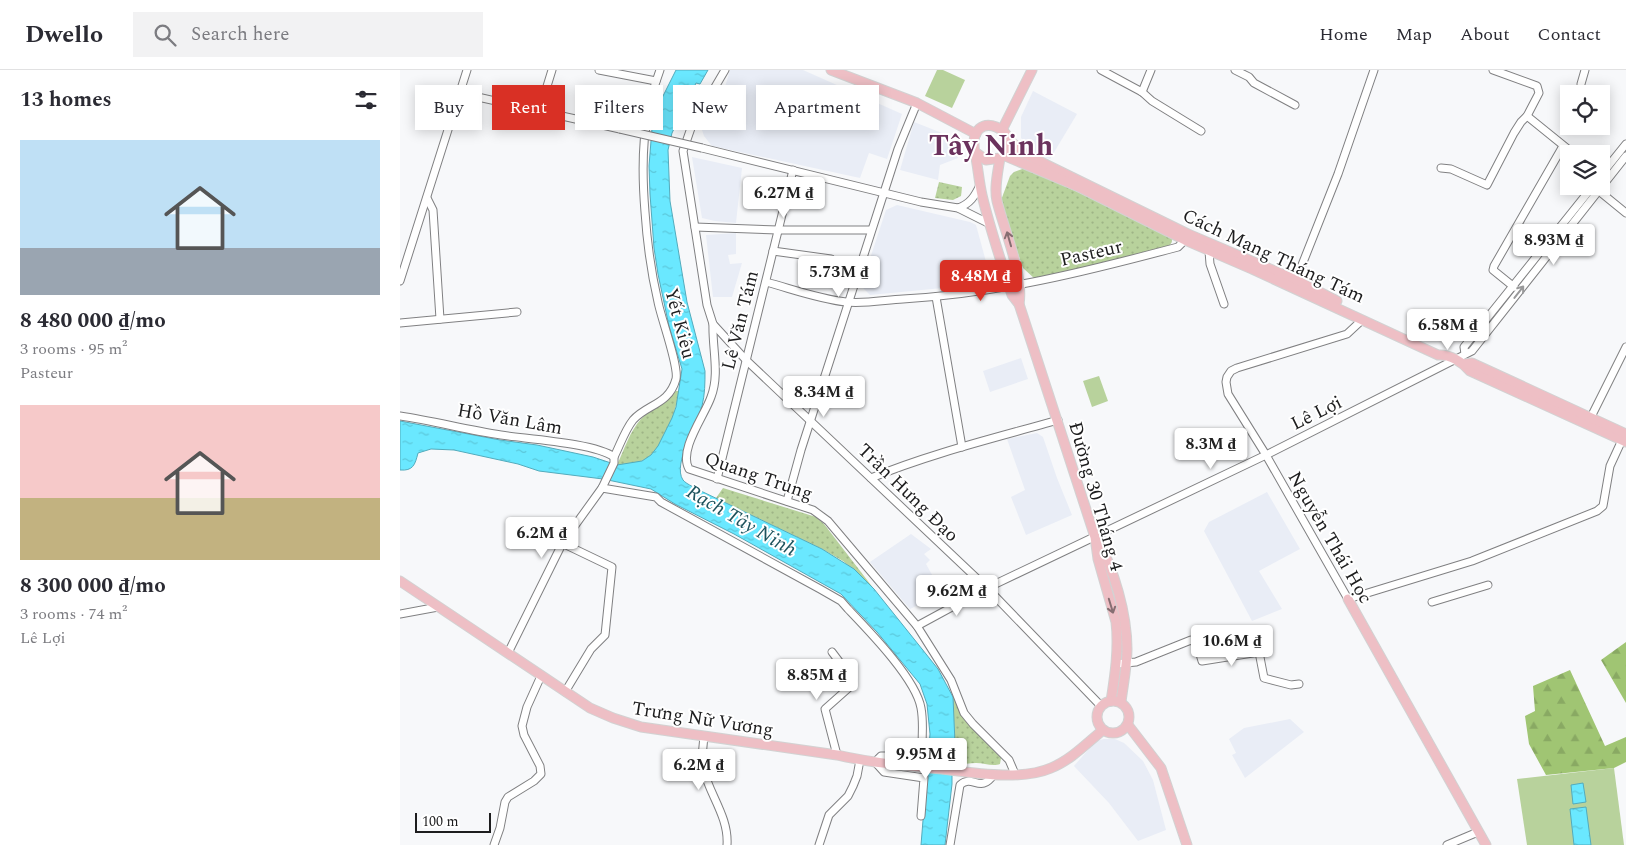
<!DOCTYPE html>
<html lang="en">
<head>
<meta charset="utf-8">
<style>
  body { margin:0; font-family:Spectral,serif; background:#f2f2f3; color:#2b2b33; height:100vh; display:flex; flex-direction:column; font-size:19px; white-space:nowrap }
  * { box-sizing:border-box; margin:0 }
  p { font-size:16px; color:#7c7c81 }
  .icon { flex:none; width:28px; height:28px; fill:none; stroke:currentColor; stroke-width:2; stroke-linecap:round; stroke-linejoin:round }
  .map { position:relative; flex:1; overflow:hidden }
  .sheet { display:flex; flex-direction:column; background:#fff; width:400px }
  .sheet>* { flex:none }
  .banner { position:absolute; left:15px; top:15px; width:475px; height:45px; display:flex; gap:10px }
  .buttons { position:absolute; left:1160px; top:15px; display:grid; gap:10px }
  .buttons a { display:grid; place-items:center; width:50px; height:50px; border-radius:0px; background:#fff; box-shadow:0 2px 12px #0003; font-size:25px }
  .scale { position:absolute; left:15px; bottom:12px; width:76px; box-sizing:border-box; padding-left:5px; border:2px solid #1d1d1e; border-top:0; font-size:14px; line-height:18px; white-space:nowrap; color:#1d1d1e; -webkit-text-stroke:4px #fff; paint-order:stroke }
  .price { position:absolute; translate:-50% -42px; padding:0 11px; border-radius:5px; background:#fff; color:#222; font-size:16px; line-height:32px; filter:drop-shadow(0 1px 2px #0008) }
  .price::after { content:''; position:absolute; left:50%; top:30px; width:15px; height:11px; margin-left:-8px; background:inherit; clip-path:polygon(0 0,100% 0,50% 100%) }
  .price.selected { background:#d93025; color:#fff }
  ul { padding:0; list-style:none }
  li { display:grid; align-content:center; gap:10px; height:265px; padding:0 20px }
  li span { display:grid; place-items:center; height:155px; border-radius:0px; color:#555 }
  li>.icon { margin-inline-start:auto }
  span .icon { width:90px; height:90px; fill:#fffc; stroke-width:1 }
  li b { font-size:21px }
  h2 { display:flex; justify-content:space-between; align-items:center; height:60px; padding:0 20px; font-size:21px }
  .tag { padding:0 18px; border-radius:0px; background:#fff; box-shadow:0 2px 12px #0003; font-size:18px; line-height:45px }
  .tag.selected { background:#d93025; color:#fff }
  header { display:flex; align-items:center; gap:30px; box-sizing:border-box; height:70px; padding:0 25px; background:#fff; border-bottom:1px solid #e1e1e2 }
  header strong { font-size:24px }
  nav { display:flex; gap:28px; margin-inline-start:auto; font-size:18px }
  .search { width:350px; height:45px; background:#f2f2f3; display:flex; align-items:center; gap:12px; box-sizing:border-box; padding:0 18px; border-radius:0px; color:#7c7c81; font-size:19px }
  main { display:flex; flex:1; min-height:0 }
  .map>svg:first-child { display:block }
</style>
</head>
<body>
<header>
<strong>Dwello</strong>
<div class="search"><svg class="icon" aria-label="search" viewBox="0 0 24 24"><circle cx="10" cy="10" r="6"/><path d="M15 15l6 6"/></svg>Search here</div>
<nav><a>Home</a><a>Map</a><a>About</a><a>Contact</a></nav>
</header>
<main>
<section class="sheet">
<h2>13 homes<svg class="icon" aria-label="filters" viewBox="0 0 24 24"><path d="M4 7h16M4 17h16"/><circle cx="9" cy="7" r="2"/><circle cx="15" cy="17" r="2"/></svg></h2>
<ul>
<li><span style="background:linear-gradient(#bfe0f5 70%,#9aa5b1 0)"><svg class="icon" aria-label="home" viewBox="0 0 24 24"><path d="M3 11l9-7 9 7M6 9v11h12V9"/></svg></span><div><b>8 480 000 ₫/mo</b><p>3 rooms · 95 m²</p><p>Pasteur</p></div></li>
<li><span style="background:linear-gradient(#f6c9c9 60%,#c2b280 0)"><svg class="icon" aria-label="home" viewBox="0 0 24 24"><path d="M3 11l9-7 9 7M6 9v11h12V9"/></svg></span><div><b>8 300 000 ₫/mo</b><p>3 rooms · 74 m²</p><p>Lê Lợi</p></div></li>
</ul>
</section>
<div class="map">
<svg width="1226" height="775" viewBox="0 0 1226 775">
  <defs>
    <pattern id="forest-firs" width="22" height="20" patternUnits="userSpaceOnUse" patternTransform="scale(1.25)"><rect width="22" height="20" fill="#a0c573"/><path d="M5 1l3.5 6h-7zM16 11l3.5 6h-7z" fill="#89a963"/></pattern>
    <pattern id="park-dots" width="8" height="8" patternUnits="userSpaceOnUse" patternTransform="scale(1.25)"><rect width="8" height="8" fill="#b8d29c"/><path d="M2 2h.1M6 6h.1" fill="none" stroke="#9eb486" stroke-width="1.8" stroke-linecap="round"/></pattern>
    <pattern id="water-ripples" width="26" height="14" patternUnits="userSpaceOnUse" patternTransform="scale(1.25)"><rect width="26" height="14" fill="#6ae8ff"/><path d="M2 4q2-2 4 0t4 0M15 11q2-2 4 0t4 0" fill="none" stroke="#5bc7da"/></pattern>
  </defs>
  <rect width="100%" height="100%" fill="#f7f8fa"/>
  <g fill="#e9edf6">
    <path d="M 330,0 L 403,0 L 502,44 L 487,89 L 469,83 L 460,108 L 312,76 L 304,66 L 302,60 L 303,53 L 311,41 L 320,34 Z"/>
    <path d="M 633,21 L 677,44 L 650,89 L 639,86 L 633,82 L 621,68 L 621,47 Z"/>
    <path d="M 514,52 L 542,63 L 554,73 L 556,78 L 558,88 L 540,95 L 538,110 L 500,100 Z"/>
    <path d="M 292,87 L 342,98 L 336,153 L 315,151 L 302,148 Z"/>
    <path d="M 497,135 L 570,152 L 576,155 L 591,210 L 584,214 L 470,225 L 461,216 L 486,140 Z"/>
    <path d="M 336,163 L 336,184 L 328,185 L 330,194 L 342,193 L 332,227 L 313,227 L 306,165 Z"/>
    <path d="M 621,288 L 628,309 L 590,322 L 583,301 Z"/>
    <path d="M 637,363 L 643,367 L 657,408 L 672,445 L 626,465 L 611,427 L 625,420 L 607,369 Z"/>
    <path d="M 867,422 L 900,479 L 859,501 L 882,539 L 852,551 L 804,461 L 809,452 Z"/>
    <path d="M 511,464 L 531,479 L 524,484 L 530,490 L 526,494 L 542,523 L 510,539 L 470,492 Z"/>
    <path d="M 890,649 L 904,662 L 845,708 L 832,685 L 836,683 L 829,669 L 844,658 Z"/>
    <path d="M 704,669 L 715,669 L 724,673 L 743,691 L 753,710 L 766,760 L 738,771 L 709,733 L 674,696 L 696,671 Z"/>
  </g>
  <g fill="#b8d29c">
    <path d="M 537,0 L 543,0 L 565,10 L 552,38 L 525,26 Z"/>
    <path d="M 699,306 L 708,331 L 692,337 L 683,311 Z"/>
    <path d="M 1214,698 L 1224,775 L 1127,775 L 1117,709 Z"/>
  </g>
  <g fill="url(#forest-firs)">
    <path d="M 1226,572 L 1226,633 L 1201,590 Z"/>
    <path d="M 1170,600 L 1205,676 L 1226,667 L 1226,692 L 1214,698 L 1146,705 L 1129,674 L 1125,646 L 1135,641 L 1133,616 Z"/>
  </g>
  <g fill="url(#park-dots)">
    <path d="M 625,98 L 763,161 L 772,168 C 773,176 766,177 760,180 L 635,209 L 623,198 L 600,133 L 610,106 L 614,102 Z"/>
    <path d="M 539,112 L 562,117 L 561,126 L 553,130 L 535,128 Z"/>
    <path d="M 276,321 L 279,321 C 276,340 266,373 251,385 C 242,393 229,395 217,395 C 224,380 230,361 241,349 C 252,338 265,335 276,321 Z"/>
    <path d="M 323,418 L 416,447 L 424,454 L 474,519 L 443,491 L 422,479 L 316,428 Z"/>
    <path d="M 553,627 L 573,659 L 601,688 L 600,694 C 593,697 584,693 576,693 C 568,693 560,695 552,694 L 555,673 Z"/>
  </g>
  <g fill="url(#water-ripples)" stroke="#53abbc">
    <path d="M 276,0 L 308,0 L 300,14 L 296,13 L 272,63 L 268,80 L 270,131 L 287,232 L 305,301 C 305,313 305,324 302,336 C 298,353 272,394 283,410 C 287,415 297,418 303,422 L 422,479 L 454,499 L 474,519 L 538,599 L 553,627 L 555,673 L 552,688 L 552,714 L 545,775 L 521,775 L 530,664 L 527,634 L 520,614 L 477,562 L 441,524 L 334,464 L 275,434 L 251,419 L 203,409 L 139,401 L 118,394 L 54,380 L 31,379 L 18,383 C 15,395 13,401 0,400 L 0,351 L 100,370 L 137,375 L 193,387 L 217,395 L 242,391 L 251,385 L 258,376 L 272,348 L 276,337 L 282,299 L 269,256 L 258,204 L 254,178 L 250,124 L 249,96 L 253,46 Z"/>
    <path d="M 1183,713 L 1186,732 L 1173,734 L 1171,715 Z"/>
    <path d="M 1186,737 L 1191,775 L 1174,775 L 1170,739 Z"/>
  </g>
  <g fill="none" stroke-linecap="round" stroke-linejoin="round">
    <g stroke="#808082" stroke-width="9">
      <g id="minor">
        <path d="M 199,0 L 256,11"/>
        <path d="M 325,0 L 291,58 L 283,81 L 307,235 L 313,254 L 346,290 L 587,518 L 701,636"/>
        <path d="M 701,0 L 742,22 L 752,31 L 801,61"/>
        <path d="M 835,0 L 849,7 L 854,13 L 895,35"/>
        <path d="M 1181,14 L 1185,0"/>
        <path d="M 742,22 L 751,0"/>
        <path d="M 60,23 L 220,59"/>
        <path d="M 143,35 L 144,26 L 152,0"/>
        <path d="M 1127,46 L 1174,84"/>
        <path d="M 302,78 L 521,132 L 558,138 L 590,154"/>
        <path d="M 1041,98 L 1051,99 L 1087,115 L 1114,63 L 1121,52 L 1127,46 L 1139,23 L 1137,16 L 1093,0"/>
        <path d="M 1201,105 L 1226,74"/>
        <path d="M 1199,121 L 1226,143"/>
        <path d="M 27,128 L 33,140 L 40,249"/>
        <path d="M 558,138 C 570,134 575,126 580,115"/>
        <path d="M 295,157 L 378,160 L 471,160"/>
        <path d="M 373,181 L 431,189"/>
        <path d="M 809,181 L 810,194 L 824,234"/>
        <path d="M 896,210 L 938,104 L 974,0"/>
        <path d="M 0,211 L 67,0"/>
        <path d="M 366,212 C 392,219 419,229 446,232 C 464,234 485,230 503,229 C 597,224 688,201 778,177 L 785,170"/>
        <path d="M 1114,217 L 1093,200 L 1094,196 L 1163,76"/>
        <path d="M 536,227 L 562,377"/>
        <path d="M 962,250 L 947,264 L 837,298 L 831,301 L 827,307 L 826,312 L 828,324 L 866,385 L 948,529 L 1072,491 L 1197,441 L 1203,436 L 1210,396 L 1222,370"/>
        <path d="M 0,253 L 117,242"/>
        <path d="M 313,254 C 312,278 320,304 311,327 C 305,345 278,380 289,399 L 413,440 L 428,451 L 517,556 L 551,610 L 564,643 L 573,654 L 609,690 L 615,704"/>
        <path d="M 1065,284 L 1064,277 L 1193,116"/>
        <path d="M 0,346 C 34,351 67,360 101,365 C 127,369 195,373 214,387"/>
        <path d="M 1191,347 L 1226,277"/>
        <path d="M 471,408 C 532,383 595,368 658,350"/>
        <path d="M 317,409 L 393,100"/>
        <path d="M 202,418 L 256,427 L 261,432 L 420,519 L 441,531 L 448,539 C 469,561 516,609 521,638 C 524,654 522,672 521,688 L 500,686 L 481,686 L 475,692 L 484,702 L 524,708 L 521,746"/>
        <path d="M 387,431 L 401,380 L 498,79 L 517,33"/>
        <path d="M 162,473 L 212,497 L 205,565 L 191,579 L 165,622"/>
        <path d="M 1032,532 L 1088,515"/>
        <path d="M 0,544 L 38,537"/>
        <path d="M 517,556 L 587,518 L 866,385 L 1072,281 L 1226,86"/>
        <path d="M 432,582 L 453,610 L 452,615 L 425,639 L 437,685"/>
        <path d="M 108,583 L 163,472 L 202,418 L 214,393 L 214,387 C 220,375 225,360 233,350 C 247,334 269,335 276,309 C 279,296 261,248 258,232 C 251,202 247,172 245,142 C 241,93 242,47 260,0"/>
        <path d="M 716,594 L 736,592 L 791,570 L 797,574 L 802,591 L 859,582 L 864,608 L 891,615 L 899,614"/>
        <path d="M 304,667 C 303,677 301,687 303,698 C 309,724 329,747 327,775"/>
        <path d="M 94,775 L 100,758 L 105,732 L 108,727 L 134,711 L 141,704 L 140,696 L 124,665 L 122,656 L 127,637 L 141,606"/>
        <path d="M 419,775 L 429,745 L 448,726 L 453,716 L 457,706 L 460,690"/>
        <path d="M 550,775 L 560,715 C 573,703 580,725 594,704"/>
        <path d="M 1047,775 L 1078,762"/>
      </g>
    </g>
    <g stroke="#d2d2d2" stroke-width="11">
      <g id="major">
        <path d="M 431,0 L 517,33 L 576,64"/>
        <path d="M 602,60 L 632,0"/>
        <path d="M 608,69 L 625,84 L 649,96 L 788,164 L 896,210 L 937,231"/>
        <path d="M 575,82 L 586,90 L 600,88 C 633,63 565,32 575,83 C 578,97 579,112 582,125 C 590,159 601,192 612,225 L 619,234 L 695,467 L 698,489 L 716,552 C 719,579 715,605 711,631"/>
        <path d="M 603,85 L 679,117 L 785,170 L 852,199 L 1038,285 C 1050,284 1062,292 1070,301 L 1226,372"/>
        <path d="M 600,88 C 598,101 594,118 597,131 C 604,160 624,205 619,234"/>
        <path d="M 1064,294 L 1072,293 L 1226,364"/>
        <path d="M 697,469 C 714,499 727,544 727,579 C 727,597 723,615 721,632"/>
        <path d="M 0,511 L 190,638 L 213,648 L 241,657 L 437,685 C 472,693 507,696 542,699 C 574,703 621,711 651,698 C 671,690 687,673 703,660"/>
        <path d="M 948,529 L 1086,775"/>
        <circle cx="713" cy="647" r="16"/>
        <path d="M 728,655 L 761,698 L 787,775"/>
      </g>
    </g>
    <use href="#minor" stroke="#fff" stroke-width="7"/>
    <use href="#major" stroke="#eebfc5" stroke-width="9"/>
    <g stroke="#808082" stroke-width="9" stroke-linecap="butt">
      <path id="minor-bridge" d="M 220,59 L 302,78"/>
    </g>
    <use href="#minor-bridge" stroke="#fff" stroke-width="7"/>
  </g>
  <defs><path id="oneway-shaft" d="M-6 0H5M1.5-3L5.5 0L1.5 3" fill="none" stroke-width="1.6" stroke-linecap="round" stroke-linejoin="round" transform="scale(1.25)"/></defs>
  <g stroke="#866e72">
    <use href="#oneway-shaft" transform="translate(609 169) rotate(-106)"/>
    <use href="#oneway-shaft" transform="translate(711 536) rotate(73)"/>
  </g>
  <use stroke="#99999a" href="#oneway-shaft" transform="translate(1119 222) rotate(-52)"/>
  <g text-anchor="middle" stroke-width="4" stroke-linejoin="round" paint-order="stroke">
    <g font-size="19" fill="#1d1d1e" stroke="#fff">
      <text transform="translate(691 182) rotate(-13)" y="7">Pasteur</text>
      <text transform="translate(874 185) rotate(25)" y="7">Cách Mạng Tháng Tám</text>
      <text transform="translate(339 250) rotate(-76)" y="7">Lê Văn Tám</text>
      <text transform="translate(281 253) rotate(75)" y="7">Yết Kiêu</text>
      <text transform="translate(916 342) rotate(-26)" y="7">Lê Lợi</text>
      <text transform="translate(110 348) rotate(10)" y="7">Hồ Văn Lâm</text>
      <text transform="translate(359 405) rotate(19)" y="7">Quang Trung</text>
      <text transform="translate(509 422) rotate(44)" y="7">Trần Hưng Đạo</text>
      <text transform="translate(697 426) rotate(74)" y="7">Đường 30 Tháng 4</text>
      <text transform="translate(931 467) rotate(60)" y="7">Nguyễn Thái Học</text>
      <text transform="translate(303 648) rotate(9)" y="7">Trưng Nữ Vương</text>
    </g>
    <g font-size="20" font-style="italic" fill="#1e545e" stroke="#fff">
      <text transform="translate(342 450) rotate(30)" y="7">Rạch Tây Ninh</text>
    </g>
    <g font-size="29" font-weight="bold" fill="#6b325d" stroke="#fff">
      <text x="591" y="85">Tây Ninh</text>
    </g>
  </g>
</svg>
<div class="buttons">
<a><svg class="icon" aria-label="locate" viewBox="0 0 24 24"><circle cx="12" cy="12" r="6"/><path d="M12 2v4M12 18v4M2 12h4M18 12h4"/></svg></a>
<a><svg class="icon" aria-label="layers" viewBox="0 0 24 24"><path d="M12 4l9 5-9 5-9-5zM3 14l9 5 9-5"/></svg></a>
</div>
<div class="scale">100 m</div>
<b class="price" style="left:384px;top:149px">6.27M ₫</b>
<b class="price" style="left:1154px;top:196px">8.93M ₫</b>
<b class="price" style="left:439px;top:228px">5.73M ₫</b>
<b class="price selected" style="left:581px;top:232px">8.48M ₫</b>
<b class="price" style="left:1048px;top:281px">6.58M ₫</b>
<b class="price" style="left:424px;top:348px">8.34M ₫</b>
<b class="price" style="left:811px;top:400px">8.3M ₫</b>
<b class="price" style="left:142px;top:489px">6.2M ₫</b>
<b class="price" style="left:557px;top:547px">9.62M ₫</b>
<b class="price" style="left:832px;top:597px">10.6M ₫</b>
<b class="price" style="left:417px;top:631px">8.85M ₫</b>
<b class="price" style="left:526px;top:710px">9.95M ₫</b>
<b class="price" style="left:299px;top:721px">6.2M ₫</b>
<div class="banner">
<a class="tag">Buy</a>
<a class="tag selected">Rent</a>
<a class="tag">Filters</a>
<a class="tag">New</a>
<a class="tag">Apartment</a>
</div>
</div>
</main>
</body>
</html>
